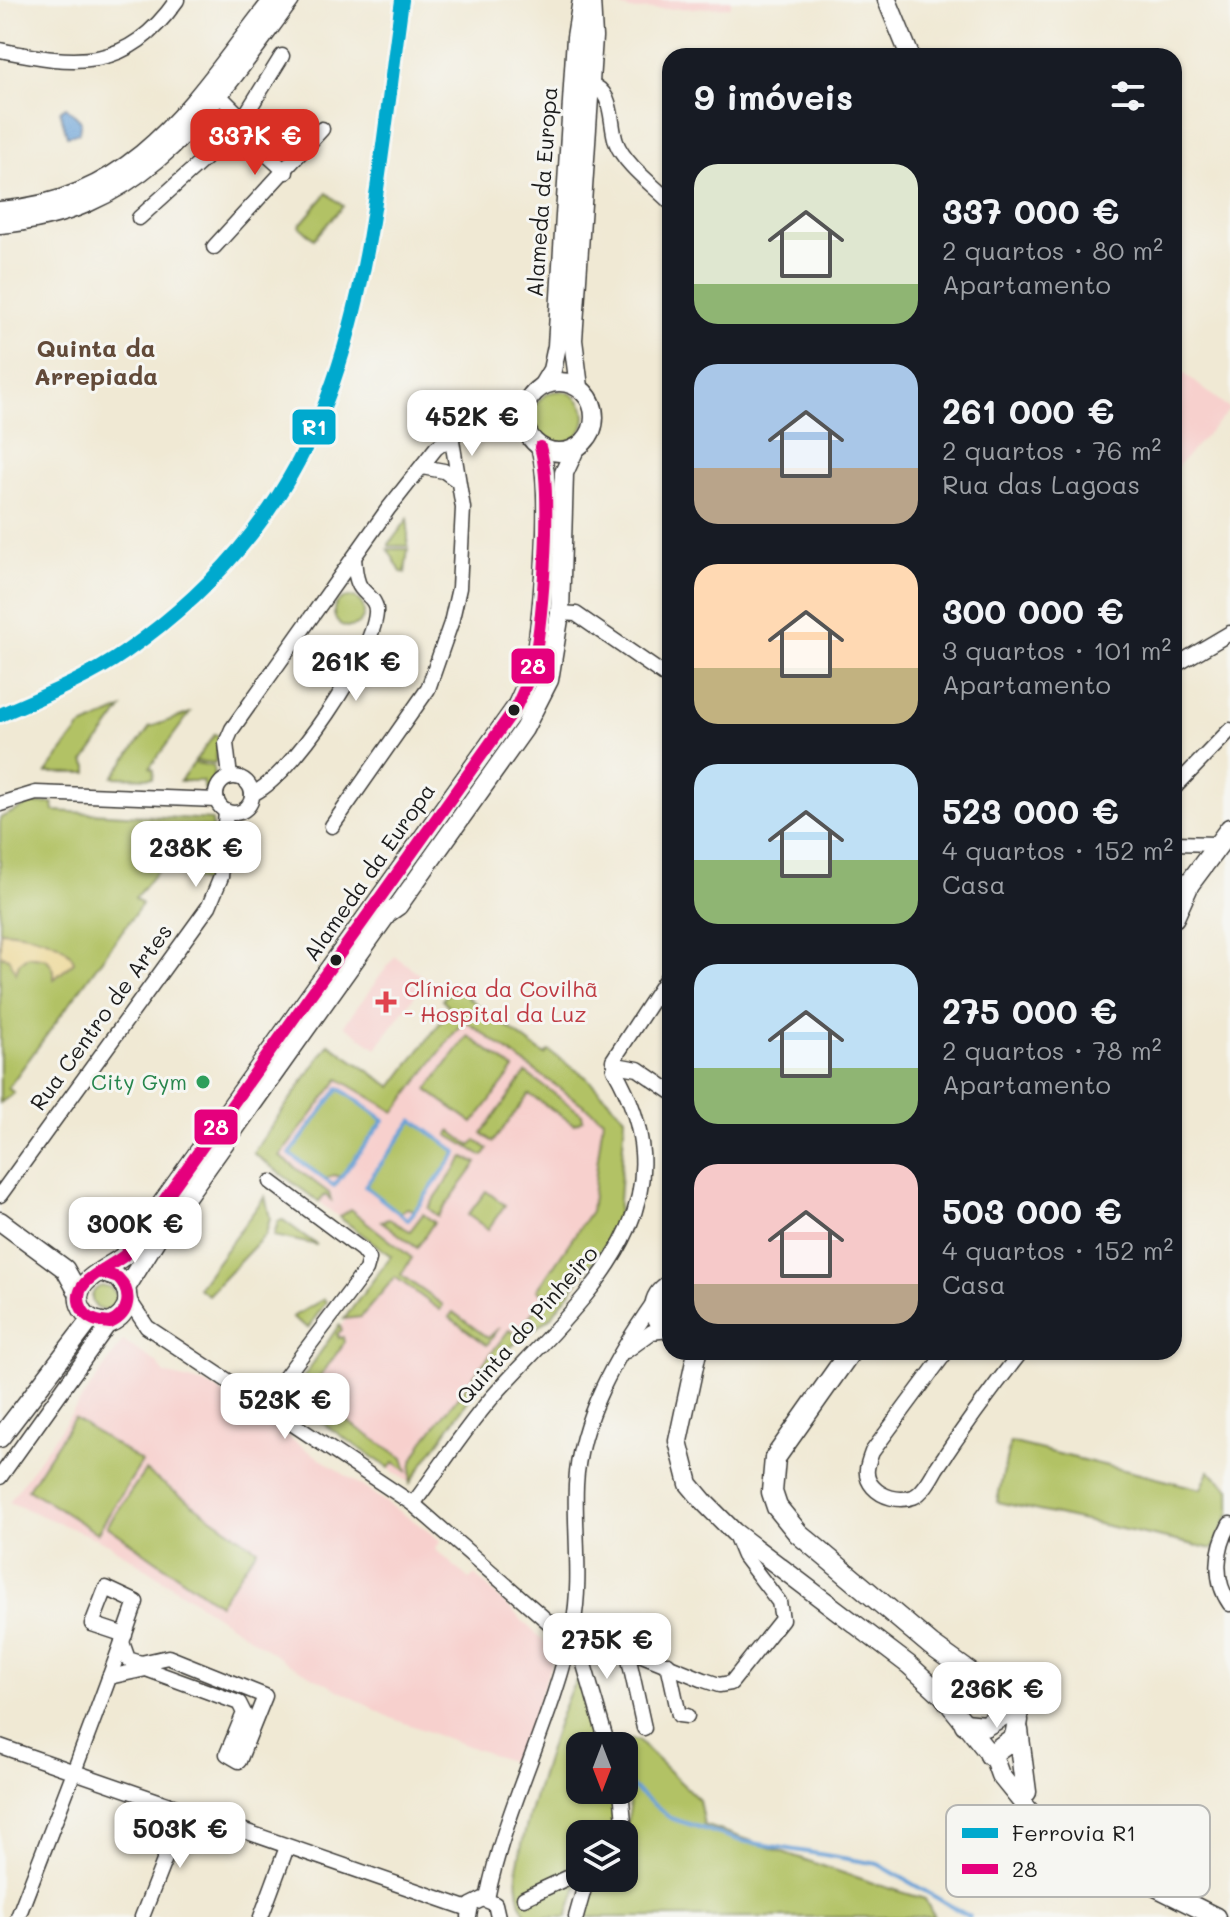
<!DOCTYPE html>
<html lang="pt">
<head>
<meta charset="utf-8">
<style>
  body { margin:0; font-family:Mali,sans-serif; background:#242831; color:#f1f3f6; height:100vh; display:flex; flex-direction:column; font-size:30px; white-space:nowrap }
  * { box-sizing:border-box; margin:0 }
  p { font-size:26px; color:#9ea1a6 }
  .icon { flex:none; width:44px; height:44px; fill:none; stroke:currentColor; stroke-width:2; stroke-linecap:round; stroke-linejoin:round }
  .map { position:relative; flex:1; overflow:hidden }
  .sheet { position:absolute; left:662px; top:48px; width:520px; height:1312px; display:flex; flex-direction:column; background:#171b24; border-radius:24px; box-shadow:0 2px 6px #0004 }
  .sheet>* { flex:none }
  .needle { width:52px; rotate:180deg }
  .tools { position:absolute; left:566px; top:1732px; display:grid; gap:16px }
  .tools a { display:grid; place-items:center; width:72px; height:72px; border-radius:16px; background:#171b24; box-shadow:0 2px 6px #0004; font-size:40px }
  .price { position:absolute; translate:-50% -68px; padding:0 18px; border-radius:16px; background:#fff; color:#222; font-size:26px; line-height:52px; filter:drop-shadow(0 2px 4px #0008) }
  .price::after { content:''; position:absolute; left:50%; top:48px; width:24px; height:18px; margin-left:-12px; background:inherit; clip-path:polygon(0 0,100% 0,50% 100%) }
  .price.selected { background:#d93025; color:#fff }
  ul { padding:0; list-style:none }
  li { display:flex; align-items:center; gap:24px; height:200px; padding:0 32px }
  li span { display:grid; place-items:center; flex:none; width:224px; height:160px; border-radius:24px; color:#555 }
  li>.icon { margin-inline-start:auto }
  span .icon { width:96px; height:96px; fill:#fffc; stroke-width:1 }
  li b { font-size:34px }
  h2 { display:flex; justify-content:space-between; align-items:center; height:96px; padding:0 32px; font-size:34px }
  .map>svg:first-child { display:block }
</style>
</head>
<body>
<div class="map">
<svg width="1230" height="1917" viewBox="0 0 1230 1917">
  <rect width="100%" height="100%" fill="#f6f6f2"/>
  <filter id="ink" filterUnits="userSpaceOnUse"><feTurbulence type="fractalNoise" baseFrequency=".0125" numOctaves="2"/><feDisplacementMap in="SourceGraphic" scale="16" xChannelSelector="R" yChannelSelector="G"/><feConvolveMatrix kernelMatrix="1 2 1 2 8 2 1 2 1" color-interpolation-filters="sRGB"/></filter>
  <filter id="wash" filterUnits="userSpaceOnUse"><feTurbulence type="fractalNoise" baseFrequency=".006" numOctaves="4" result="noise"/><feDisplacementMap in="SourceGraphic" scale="32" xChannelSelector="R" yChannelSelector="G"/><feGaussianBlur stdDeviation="1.8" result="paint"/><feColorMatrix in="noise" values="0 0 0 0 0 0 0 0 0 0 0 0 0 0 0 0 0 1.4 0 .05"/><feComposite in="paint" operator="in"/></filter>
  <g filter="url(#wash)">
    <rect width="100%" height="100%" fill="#f0e9d4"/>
    <g fill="#f7d0cd">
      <path d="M 602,0 L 731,0 L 731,7 L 630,10 Z"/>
      <path d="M 1174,366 L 1230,409 L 1174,470 Z"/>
      <path d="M 395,956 L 427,979 L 376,1048 L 344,1025 Z"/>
      <path d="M 470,1001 L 545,1055 L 549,1051 L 585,1077 L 625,1117 L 617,1229 L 551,1317 L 501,1354 L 410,1483 L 288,1400 L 391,1256 L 261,1159 L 331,1065 L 392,1108 Z"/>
      <path d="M 123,1341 L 156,1362 L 165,1374 L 205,1384 L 219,1391 L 417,1523 L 441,1541 L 435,1549 L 469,1579 L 475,1575 L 555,1652 L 517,1764 L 391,1718 L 286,1662 L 109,1544 L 9,1502 Z"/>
    </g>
    <g fill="#b2c265" stroke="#676f40" stroke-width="2">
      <path d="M 327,193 L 343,206 L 314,239 L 299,226 Z"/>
      <circle cx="559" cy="417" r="26"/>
      <path d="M 408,519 L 408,546 L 389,546 L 389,544 Z"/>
      <path d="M 388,549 L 408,549 L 405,573 L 401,572 Z"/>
      <circle cx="349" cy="612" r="15"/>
      <path d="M 122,709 L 84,762 L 88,766 L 88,773 L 46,773 L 80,728 Z"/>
      <path d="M 190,713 L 150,767 L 154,770 L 153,778 L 113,777 L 150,727 Z"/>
      <path d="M 215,734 L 220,737 L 215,763 L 195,761 Z"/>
      <path d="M 194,763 L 214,766 L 213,778 L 205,790 L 202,781 L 180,781 Z"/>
      <path d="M 53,803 L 54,811 L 212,820 L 214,857 L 210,884 L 160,868 L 135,898 L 142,904 L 8,1088 L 14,1093 L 0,1103 L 0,818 L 30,804 Z"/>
      <path d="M 454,987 L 545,1055 L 549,1051 L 586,1077 L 625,1117 L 617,1229 L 551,1317 L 501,1354 L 410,1483 L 412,1462 L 423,1442 L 509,1330 L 517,1334 L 544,1296 L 537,1290 L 591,1211 L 603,1119 L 464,1020 L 395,1112 L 339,1079 L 280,1156 L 329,1193 L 331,1200 L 325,1195 L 319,1202 L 253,1153 L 329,1044 L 392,1087 L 451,1008 L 442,1000 Z"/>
      <path d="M 468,1036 L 514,1069 L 473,1123 L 427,1090 Z"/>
      <path d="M 526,1073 L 582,1114 L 583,1120 L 574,1124 L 529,1094 L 493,1142 L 482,1133 Z"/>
      <path d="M 339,1088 L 384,1120 L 341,1177 L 333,1175 L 326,1179 L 290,1154 Z"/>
      <path d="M 413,1120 L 457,1152 L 415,1210 L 407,1208 L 399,1213 L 365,1186 Z"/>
      <path d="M 451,1131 L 471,1146 L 476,1140 L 488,1149 L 483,1156 L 448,1135 Z"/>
      <path d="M 464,1157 L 477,1163 L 438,1216 L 428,1208 Z"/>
      <path d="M 486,1191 L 505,1205 L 488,1229 L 468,1215 Z"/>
      <path d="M 265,1196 L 270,1218 L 266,1234 L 208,1295 L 198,1288 Z"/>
      <path d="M 350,1209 L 412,1258 L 401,1275 L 443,1305 L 440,1310 L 395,1277 L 361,1317 L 344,1319 L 391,1256 L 339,1217 Z"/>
      <path d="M 423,1214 L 434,1222 L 417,1248 L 381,1221 L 389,1219 L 410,1231 Z"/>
      <path d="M 283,1220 L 317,1245 L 274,1236 L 278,1221 Z"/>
      <circle cx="104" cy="1298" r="12"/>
      <path d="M 324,1299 L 326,1302 L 308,1328 L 292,1317 Z"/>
      <path d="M 453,1312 L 488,1338 L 499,1328 L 487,1345 L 449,1317 Z"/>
      <path d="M 339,1325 L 342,1330 L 337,1334 L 339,1338 L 343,1337 L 344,1343 L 307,1395 L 403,1458 L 407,1471 L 394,1462 L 389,1468 L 288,1400 Z"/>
      <path d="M 74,1418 L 142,1462 L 97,1533 L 28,1489 Z"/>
      <path d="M 1010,1442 L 1201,1489 L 1209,1471 L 1230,1489 L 1230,1512 L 1213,1549 L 997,1502 Z"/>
      <path d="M 145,1471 L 257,1549 L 219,1604 L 107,1526 Z"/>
      <path d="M 578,1678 L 601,1746 L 580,1746 L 580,1790 L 616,1790 L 619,1819 L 610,1834 L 580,1834 L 580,1878 L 567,1917 L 528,1917 C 518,1907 516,1878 518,1864 C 523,1832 561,1699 578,1678 Z"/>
      <path d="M 637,1740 L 699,1800 L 704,1825 C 778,1849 850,1878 925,1899 L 934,1917 L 587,1917 L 595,1878 L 624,1878 L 624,1835 L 630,1808 L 624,1784 L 624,1746 L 616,1746 L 615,1741 Z"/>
    </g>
    <path fill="#eeda9e" stroke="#857b5d" stroke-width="2" d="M 0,931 C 21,932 67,938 74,962 L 54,979 L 54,970 L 47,959 L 28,956 L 19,963 L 16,973 L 9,958 L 0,955 Z"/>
    <path fill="#69a1d7" stroke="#425e7a" stroke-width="2" d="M 66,107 L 81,121 L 79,133 L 67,136 L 60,111 Z"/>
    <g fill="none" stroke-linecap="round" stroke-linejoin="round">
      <g stroke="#69a1d7" stroke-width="4">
        <path d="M 339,1088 L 384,1120 L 334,1186 L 290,1154 Z"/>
        <path d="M 413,1120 L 457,1152 L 408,1220 L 365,1186 Z"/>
        <path d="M 625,1781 L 670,1818 L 742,1841 L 878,1864 L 970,1917"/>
      </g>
    </g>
  </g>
  <g filter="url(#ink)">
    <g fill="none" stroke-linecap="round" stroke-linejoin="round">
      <g stroke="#3c3b38" stroke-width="17">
        <g id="street">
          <path d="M 0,50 C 78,66 127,71 177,0"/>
          <path d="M 589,84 C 615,91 609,121 616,142 C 624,164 653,185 670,202"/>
          <path d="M 200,115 C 213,125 224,137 240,130 L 236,112 L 218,94"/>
          <path d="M 241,122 L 282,56"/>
          <path d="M 240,130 L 286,172"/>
          <path d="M 139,218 L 232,134"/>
          <path d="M 214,247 L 322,129"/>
          <path d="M 483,419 L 507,422 L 528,435"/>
          <path d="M 422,467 L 444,471 L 458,481"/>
          <path d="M 560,613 L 576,614 L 670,679"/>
          <path d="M 1174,666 L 1230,633"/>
          <path d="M 230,777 L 226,743 L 232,729 L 388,509 L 436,448 L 470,423 L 527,401"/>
          <circle cx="234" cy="795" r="18"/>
          <path d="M 1174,788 L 1230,730"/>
          <path d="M 252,794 C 290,779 373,655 376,613 C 377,600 368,597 361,588 C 355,580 355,567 354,558"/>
          <path d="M 0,804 L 36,793 L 217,800"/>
          <path d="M 332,826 L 428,689 L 451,623 L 459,588 L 463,508 L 451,434"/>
          <path d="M 1174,843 L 1216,844"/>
          <path d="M 613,1060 L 670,973"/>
          <path d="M 616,1065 L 638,1069 L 670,1091"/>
          <path d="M 0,1195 L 209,906 L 221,877 L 226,811"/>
          <path d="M 129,1300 L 147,1327 L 413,1504 L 569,1640"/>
          <path d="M 626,1351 L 652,1332 L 667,1330"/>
          <path d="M 946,1352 L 872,1452 C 867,1465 863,1476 873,1487 C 882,1497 899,1502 913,1497 C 923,1493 931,1478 936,1469 C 963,1428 991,1390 1021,1352"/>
          <path d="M 265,1404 L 366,1270 L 369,1259 L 362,1250 L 271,1182"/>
          <path d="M 0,1477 L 110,1323"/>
          <path d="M 413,1504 C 441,1467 465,1427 497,1392 C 583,1297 696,1210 614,1069"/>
          <path d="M 1230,1524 C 1216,1549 1213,1580 1230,1604"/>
          <path d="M 573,1627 L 704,1680 L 719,1685 L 731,1683 L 782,1619 L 779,1602 L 744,1556 L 734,1532"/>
          <path d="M 573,1627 L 608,1746"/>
          <path d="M 626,1646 L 644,1728"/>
          <path d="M 668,1664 L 679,1715 L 687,1716"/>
          <path d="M 109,1677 L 146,1669 L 239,1703 L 244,1713 L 227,1754 L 239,1761 L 265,1696 L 168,1657 L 141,1663 L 128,1659 L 122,1642"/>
          <path d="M 0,1746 L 469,1909"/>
          <path d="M 617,1834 L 624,1822 L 621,1790"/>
          <path d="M 524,1898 L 580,1872"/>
          <path d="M 487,1899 C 505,1806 554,1719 573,1625 C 582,1583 574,1529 576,1485 C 579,1419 617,1355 654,1302"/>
          <path d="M 18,1917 C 58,1812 100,1708 136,1602 L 106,1588 L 92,1624 L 125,1635"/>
          <path d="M 142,1917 L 184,1810"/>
          <path d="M 261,1917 L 287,1847"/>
          <path d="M 469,1917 L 471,1905 L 483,1899 L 495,1904 L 498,1917"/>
          <path d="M 576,1917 L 587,1878"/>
        </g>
      </g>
      <g stroke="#3c3b38" stroke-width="21">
        <g id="secondary">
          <path d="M 887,0 L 910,56"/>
          <path d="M 0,211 C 140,199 194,100 273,0"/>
          <path d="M 0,224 C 146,212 209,108 290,0"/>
          <circle cx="559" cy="417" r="35"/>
          <path d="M 543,385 L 552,370 L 557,346 L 576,37 L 582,0"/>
          <path d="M 579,387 L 573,340 L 593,37 L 591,0"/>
          <path d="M 0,1221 L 65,1269 L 79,1294"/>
          <path d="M 101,1272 L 118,1278 C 133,1293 130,1314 110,1323 C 98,1322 88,1320 82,1309 C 67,1281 109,1269 125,1255 L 516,707 C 523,692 530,678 534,662 C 543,616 553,489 540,447"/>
          <path d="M 670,1284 C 649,1295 649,1320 670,1331"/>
          <path d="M 126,1288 L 159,1235 L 388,913 L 398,906 L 524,729 L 549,680 L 560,613 L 564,473 L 575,449"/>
          <path d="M 697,1352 L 678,1441 L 689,1484 L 705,1503 L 734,1532 L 909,1665 L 942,1695 L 995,1761 L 1000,1775 L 1039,1823 L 1081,1850 L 1216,1917"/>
          <path d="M 0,1438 L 91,1319"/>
        </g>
      </g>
      <g stroke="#3c3b38" stroke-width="23">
        <g id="primary">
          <path d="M 1174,917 L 1189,884 L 1230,829"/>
          <path d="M 850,1352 L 775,1458 L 772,1492 L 777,1507 L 798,1533 L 931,1645 L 1012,1703 L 1018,1720 L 1015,1737 L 990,1755"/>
          <path d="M 965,1724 L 985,1726 L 1005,1714"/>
          <path d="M 1018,1730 L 1026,1792"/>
        </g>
      </g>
      <use href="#street" stroke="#fff" stroke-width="14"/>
      <use href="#secondary" stroke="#fff" stroke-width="18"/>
      <use href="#primary" stroke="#fff" stroke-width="20"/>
      <g stroke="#f6f6f2" stroke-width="18">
        <path id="bus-1" d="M 101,1272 L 118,1278 C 133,1293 130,1314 110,1323 C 98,1322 88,1320 82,1309 C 67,1281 109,1269 125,1255 L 516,707 C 523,692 530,678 534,662 C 543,616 553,489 540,447"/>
      </g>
      <use href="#bus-1" stroke="#e5007d" stroke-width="12"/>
      <g stroke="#f6f6f2" stroke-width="20">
        <path id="rail-1" d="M 0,715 C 41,697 87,679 124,653 C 366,483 365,265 402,0"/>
      </g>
      <use href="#rail-1" stroke="#00a9ce" stroke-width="14"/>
    </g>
  </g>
  <g fill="#1c1c1c" stroke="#f6f6f2" stroke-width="3">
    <circle cx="514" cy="710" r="7"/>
    <circle cx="336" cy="960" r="7"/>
  </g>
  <path fill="#e0444e" stroke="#f6f6f2" stroke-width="3" d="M382 990h8v8h8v8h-8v8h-8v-8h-8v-8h8z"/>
  <circle fill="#2e9e5b" stroke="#f6f6f2" stroke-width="3" cx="203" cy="1082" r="8"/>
  <g text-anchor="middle" stroke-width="6" stroke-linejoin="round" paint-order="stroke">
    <g font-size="22" fill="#1c1c1c" stroke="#f6f6f2">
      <text transform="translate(542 192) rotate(-86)" y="8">Alameda da Europa</text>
      <text transform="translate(369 872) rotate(-55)" y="8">Alameda da Europa</text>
      <text transform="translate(101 1017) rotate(-54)" y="8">Rua Centro de Artes</text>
      <text transform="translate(527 1325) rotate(-49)" y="8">Quinta do Pinheiro</text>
    </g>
    <g font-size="22" fill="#be3a42" stroke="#f6f6f2" text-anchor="start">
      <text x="404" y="997">Clínica da Covilhã<tspan x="404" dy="25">- Hospital da Luz</tspan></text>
    </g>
    <g font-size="22" fill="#27864d" stroke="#f6f6f2" text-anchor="end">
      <text x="187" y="1090">City Gym</text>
    </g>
    <g font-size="24" font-weight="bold" fill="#624a39" stroke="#f6f6f2">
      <text x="96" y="357">Quinta da<tspan x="96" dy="28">Arrepiada</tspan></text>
    </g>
  </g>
  <rect x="946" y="1805" width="264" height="92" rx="12" fill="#f6f6f2" stroke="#b5b5b2" stroke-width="2"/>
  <rect x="962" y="1828" width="36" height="10" fill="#00a9ce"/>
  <rect x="962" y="1864" width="36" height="10" fill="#e5007d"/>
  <g font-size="22" fill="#1c1c1c">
    <text x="1012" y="1841">Ferrovia R1</text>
    <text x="1012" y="1877">28</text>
  </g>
  <g stroke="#f6f6f2" stroke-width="3">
    <rect x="291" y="408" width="46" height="38" rx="8" fill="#00a9ce"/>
    <rect x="510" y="647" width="46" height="38" rx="8" fill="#e5007d"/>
    <rect x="193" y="1108" width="46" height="38" rx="8" fill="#e5007d"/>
  </g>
  <g font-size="22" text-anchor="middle" font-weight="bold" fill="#fff">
    <text x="314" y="435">R1</text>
    <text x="533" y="674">28</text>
    <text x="216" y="1135">28</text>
  </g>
</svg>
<div class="tools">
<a><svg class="needle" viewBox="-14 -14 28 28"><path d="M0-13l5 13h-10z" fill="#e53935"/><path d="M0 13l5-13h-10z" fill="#9ea1a6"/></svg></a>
<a><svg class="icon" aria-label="layers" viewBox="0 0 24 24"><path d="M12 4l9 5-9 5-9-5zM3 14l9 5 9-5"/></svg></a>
</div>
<b class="price selected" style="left:255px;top:177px">337K €</b>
<b class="price" style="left:472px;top:458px">452K €</b>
<b class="price" style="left:356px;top:703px">261K €</b>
<b class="price" style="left:196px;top:889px">238K €</b>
<b class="price" style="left:135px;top:1265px">300K €</b>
<b class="price" style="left:285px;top:1441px">523K €</b>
<b class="price" style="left:607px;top:1681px">275K €</b>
<b class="price" style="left:997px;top:1730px">236K €</b>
<b class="price" style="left:180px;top:1870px">503K €</b>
<section class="sheet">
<h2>9 imóveis<svg class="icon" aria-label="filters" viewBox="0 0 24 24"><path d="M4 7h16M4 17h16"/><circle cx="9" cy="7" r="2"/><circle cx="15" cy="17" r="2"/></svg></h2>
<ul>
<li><span style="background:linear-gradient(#dfe7d0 75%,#8fb573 0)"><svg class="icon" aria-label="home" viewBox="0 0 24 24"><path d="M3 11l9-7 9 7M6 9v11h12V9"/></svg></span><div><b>337 000 €</b><p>2 quartos · 80 m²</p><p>Apartamento</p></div></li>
<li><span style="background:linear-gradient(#a9c7e8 65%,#b9a48a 0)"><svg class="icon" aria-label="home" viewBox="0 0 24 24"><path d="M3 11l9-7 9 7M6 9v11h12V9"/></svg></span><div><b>261 000 €</b><p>2 quartos · 76 m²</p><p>Rua das Lagoas</p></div></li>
<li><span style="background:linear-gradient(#ffd9b3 65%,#c2b280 0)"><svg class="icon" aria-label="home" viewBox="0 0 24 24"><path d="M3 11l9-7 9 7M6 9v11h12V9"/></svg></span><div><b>300 000 €</b><p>3 quartos · 101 m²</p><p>Apartamento</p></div></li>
<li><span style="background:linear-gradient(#bfe0f5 60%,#8fb573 0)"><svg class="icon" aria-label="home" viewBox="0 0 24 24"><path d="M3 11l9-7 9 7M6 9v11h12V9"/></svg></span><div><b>523 000 €</b><p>4 quartos · 152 m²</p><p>Casa</p></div></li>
<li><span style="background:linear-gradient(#bfe0f5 65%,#8fb573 0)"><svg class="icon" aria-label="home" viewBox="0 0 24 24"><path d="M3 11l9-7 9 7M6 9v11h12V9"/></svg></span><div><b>275 000 €</b><p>2 quartos · 78 m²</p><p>Apartamento</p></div></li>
<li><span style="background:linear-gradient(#f6c9c9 75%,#b9a48a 0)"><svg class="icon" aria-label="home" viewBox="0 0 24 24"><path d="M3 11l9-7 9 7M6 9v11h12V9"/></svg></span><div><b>503 000 €</b><p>4 quartos · 152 m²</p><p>Casa</p></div></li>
</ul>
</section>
</div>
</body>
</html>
